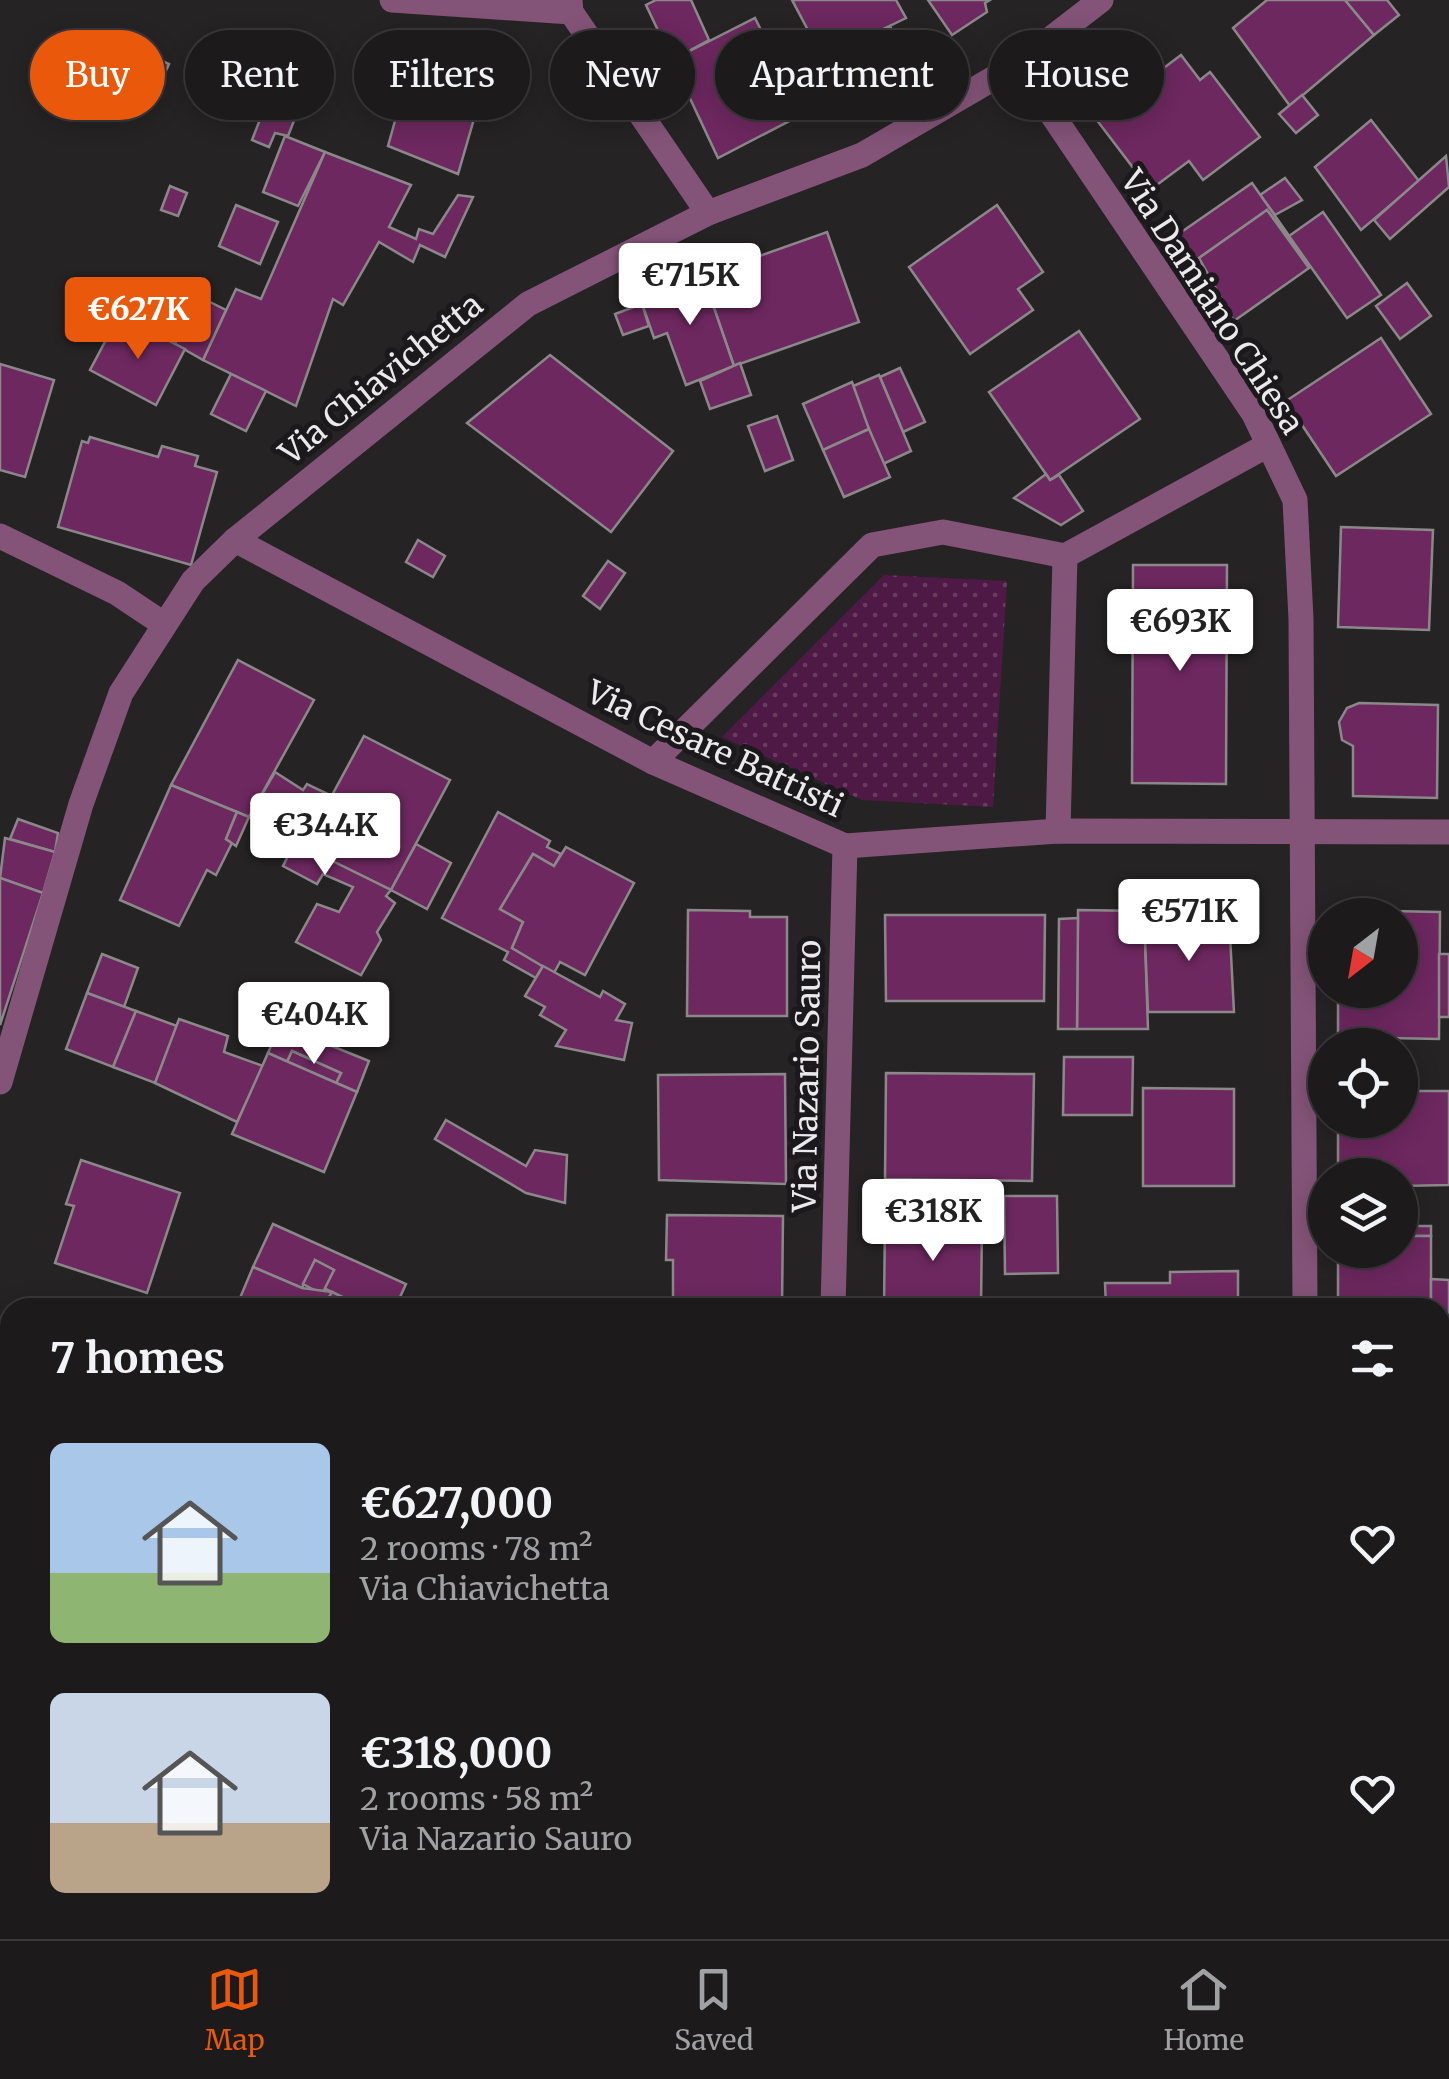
<!DOCTYPE html>
<html lang="en">
<head>
<meta charset="utf-8">
<style>
  body { margin:0; font-family:Merriweather,serif; background:#252324; color:#f1f3f6; height:100vh; display:flex; flex-direction:column; font-size:38px; white-space:nowrap }
  * { box-sizing:border-box; margin:0 }
  p { font-size:32px; color:#a0a1a3 }
  .icon { flex:none; width:55px; height:55px; fill:none; stroke:currentColor; stroke-width:2; stroke-linecap:round; stroke-linejoin:round }
  .map { position:relative; flex:1; overflow:hidden }
  .drawer { position:absolute; left:0px; top:1298px; width:1450px; height:642px; display:flex; flex-direction:column; background:#1c1a1b; border-radius:30px 30px 0 0; box-shadow:0 5px 25px #0003,0 0 0 2px #3a383a }
  .drawer>* { flex:none }
  .hud { position:absolute; left:30px; top:30px; width:1390px; height:90px; display:flex; gap:20px }
  .needle { width:65px; rotate:211deg }
  .buttons { position:absolute; left:1308px; top:898px; display:grid; gap:20px }
  .buttons a { display:grid; place-items:center; width:110px; height:110px; border-radius:50%; background:#1c1a1b; box-shadow:0 5px 25px #0003,0 0 0 2px #3a383a; font-size:50px }
  .price { position:absolute; translate:-50% -85px; padding:0 22px; border-radius:10px; background:#fff; color:#222; font-size:32px; line-height:65px; filter:drop-shadow(0 2px 5px #0008) }
  .price::after { content:''; position:absolute; left:50%; top:60px; width:30px; height:22px; margin-left:-15px; background:inherit; clip-path:polygon(0 0,100% 0,50% 100%) }
  .price.active { background:#ea580c; color:#fff }
  ul { padding:0; list-style:none }
  li { display:flex; align-items:center; gap:30px; height:250px; padding:0 50px }
  li span { display:grid; place-items:center; flex:none; width:280px; height:200px; border-radius:15px; color:#555 }
  li>.icon { margin-inline-start:auto }
  span .icon { width:120px; height:120px; fill:#fffc; stroke-width:1 }
  li b { font-size:42px }
  h2 { display:flex; justify-content:space-between; align-items:center; height:120px; padding:0 50px; font-size:42px }
  .tag { padding:0 35px; border-radius:45px; background:#1c1a1b; box-shadow:0 5px 25px #0003,0 0 0 2px #3a383a; font-size:35px; line-height:90px }
  .tag.active { background:#ea580c; color:#fff }
  .dock { display:flex; justify-content:space-around; align-items:center; height:140px; border-top:2px solid #3a383a; background:#1c1a1b; font-size:28px; color:#a0a1a3 }
  .dock a { display:grid; justify-items:center; gap:5px }
  .dock .active { color:#ea580c }
  .map>svg:first-child { display:block }
</style>
</head>
<body>
<div class="map">
<svg width="1449" height="1939" viewBox="0 0 1449 1939">
  <defs>
    <pattern id="park-dots" width="8" height="8" patternUnits="userSpaceOnUse" patternTransform="scale(2.5)"><rect width="8" height="8" fill="#4e1944"/><path d="M2 2h.1M6 6h.1" fill="none" stroke="#683b5f" stroke-width="1.8" stroke-linecap="round"/></pattern>
  </defs>
  <rect width="100%" height="100%" fill="#252324"/>
  <g fill="url(#park-dots)">
    <path d="M 884,575 L 1007,581 L 993,807 L 862,800 L 722,737 Z"/>
    <path d="M 1440,1779 L 1449,1779 L 1449,1939 L 849,1939 L 849,1930 L 1440,1930 Z"/>
  </g>
  <g fill="#6d285f" stroke="#8b888a" stroke-width="2.5">
    <path d="M 656,0 L 691,0 L 709,40 L 672,60 L 646,5 Z"/>
    <path d="M 792,0 L 896,0 L 906,18 L 865,38 L 885,76 L 832,103 L 801,39 L 810,34 Z"/>
    <path d="M 928,0 L 990,0 L 985,3 L 987,12 L 952,35 Z"/>
    <path d="M 1267,0 L 1345,0 L 1374,35 L 1290,106 L 1233,28 Z"/>
    <path d="M 1345,0 L 1387,0 L 1399,15 L 1374,35 Z"/>
    <path d="M 755,18 L 803,114 L 718,158 L 672,60 Z"/>
    <path d="M 890,26 L 905,57 L 882,69 L 865,38 Z"/>
    <path d="M 133,47 L 169,64 L 149,107 L 114,91 Z"/>
    <path d="M 1181,55 L 1200,80 L 1210,72 L 1260,137 L 1203,180 L 1189,161 L 1150,190 L 1096,119 Z"/>
    <path d="M 275,81 L 305,93 L 288,136 L 275,133 L 269,147 L 252,140 Z"/>
    <path d="M 1302,95 L 1318,115 L 1296,133 L 1279,114 Z"/>
    <path d="M 400,103 L 474,119 L 458,174 L 388,146 Z"/>
    <path d="M 1371,120 L 1419,181 L 1361,230 L 1315,167 Z"/>
    <path d="M 285,136 L 325,152 L 298,206 L 263,192 Z"/>
    <path d="M 325,152 L 411,185 L 389,227 L 416,239 L 419,229 L 433,234 L 458,195 L 473,197 L 445,257 L 420,245 L 413,262 L 379,242 L 343,305 L 333,299 L 296,406 L 203,360 L 236,289 L 261,299 Z"/>
    <path d="M 1446,156 L 1449,187 L 1390,239 L 1374,220 Z"/>
    <path d="M 1285,178 L 1302,200 L 1275,215 L 1260,195 Z"/>
    <path d="M 1252,183 L 1311,267 L 1267,210 L 1199,258 L 1220,291 L 1208,301 L 1167,242 Z"/>
    <path d="M 170,186 L 187,193 L 178,216 L 161,210 Z"/>
    <path d="M 236,205 L 278,222 L 260,264 L 219,246 Z"/>
    <path d="M 997,205 L 1043,272 L 1018,289 L 1033,310 L 970,354 L 909,267 Z"/>
    <path d="M 1267,210 L 1309,268 L 1234,321 L 1199,258 Z"/>
    <path d="M 1323,212 L 1381,295 L 1347,318 L 1289,236 Z"/>
    <path d="M 827,232 L 859,322 L 734,366 L 703,276 Z"/>
    <path d="M 703,276 L 734,366 L 686,385 L 667,333 L 654,338 L 640,298 Z"/>
    <path d="M 1407,283 L 1431,316 L 1400,339 L 1376,306 Z"/>
    <path d="M 198,296 L 226,310 L 203,360 L 175,344 Z"/>
    <path d="M 642,304 L 649,326 L 623,335 L 615,314 Z"/>
    <path d="M 115,323 L 145,339 L 149,331 L 185,349 L 156,405 L 90,370 Z"/>
    <path d="M 1079,331 L 1140,419 L 1050,480 L 989,392 Z"/>
    <path d="M 1381,338 L 1431,414 L 1336,476 L 1286,401 Z"/>
    <path d="M 550,355 L 673,451 L 611,532 L 467,423 Z"/>
    <path d="M 740,363 L 751,395 L 710,409 L 700,381 Z"/>
    <path d="M 0,364 L 54,380 L 25,477 L 0,470 Z"/>
    <path d="M 900,368 L 925,422 L 903,432 L 880,377 Z"/>
    <path d="M 231,374 L 266,391 L 246,431 L 211,414 Z"/>
    <path d="M 879,375 L 911,451 L 883,464 L 851,387 Z"/>
    <path d="M 852,382 L 869,429 L 823,450 L 803,404 Z"/>
    <path d="M 777,416 L 793,460 L 765,471 L 748,426 Z"/>
    <path d="M 869,429 L 890,477 L 844,497 L 823,450 Z"/>
    <path d="M 90,437 L 158,457 L 162,446 L 198,456 L 195,466 L 217,472 L 191,565 L 58,527 L 82,441 L 88,443 Z"/>
    <path d="M 1046,474 L 1050,480 L 1059,475 L 1083,511 L 1061,525 L 1014,498 Z"/>
    <path d="M 1341,527 L 1433,530 L 1429,630 L 1338,627 Z"/>
    <path d="M 418,540 L 445,556 L 433,577 L 406,562 Z"/>
    <path d="M 608,561 L 625,573 L 600,609 L 583,596 Z"/>
    <path d="M 1133,565 L 1227,565 L 1226,784 L 1132,783 Z"/>
    <path d="M 238,660 L 314,700 L 249,817 L 171,785 Z"/>
    <path d="M 1359,703 L 1438,705 L 1437,798 L 1353,796 L 1353,746 L 1342,740 L 1339,722 L 1347,708 Z"/>
    <path d="M 364,736 L 450,780 L 391,890 L 304,847 Z"/>
    <path d="M 275,772 L 303,790 L 307,784 L 332,796 L 304,847 L 391,890 L 386,896 L 395,903 L 377,932 L 381,940 L 361,975 L 296,942 L 317,904 L 339,912 L 353,887 L 323,874 L 317,884 L 283,866 L 296,840 L 249,817 Z"/>
    <path d="M 171,785 L 237,812 L 226,839 L 232,843 L 216,875 L 207,870 L 179,926 L 120,900 Z"/>
    <path d="M 237,812 L 249,817 L 236,846 L 226,839 Z"/>
    <path d="M 498,812 L 550,841 L 547,847 L 561,854 L 554,866 L 533,854 L 500,909 L 523,922 L 512,948 L 543,966 L 536,978 L 504,960 L 508,952 L 442,918 Z"/>
    <path d="M 18,819 L 58,833 L 55,852 L 10,839 Z"/>
    <path d="M 5,838 L 55,852 L 43,893 L 0,878 Z"/>
    <path d="M 416,844 L 451,863 L 427,909 L 391,890 Z"/>
    <path d="M 566,847 L 634,883 L 585,975 L 560,962 L 554,973 L 512,948 L 523,922 L 500,909 L 533,854 L 554,866 Z"/>
    <path d="M 0,878 L 43,893 L 0,1025 Z"/>
    <path d="M 688,910 L 750,911 L 750,917 L 787,917 L 787,1016 L 687,1016 Z"/>
    <path d="M 1078,910 L 1144,911 L 1148,1029 L 1077,1029 Z"/>
    <path d="M 1340,910 L 1440,912 L 1439,1039 L 1338,1037 L 1338,990 L 1400,990 L 1400,915 L 1340,915 Z"/>
    <path d="M 885,915 L 1045,915 L 1044,1001 L 886,1001 Z"/>
    <path d="M 1144,915 L 1229,916 L 1234,1012 L 1148,1012 Z"/>
    <path d="M 1078,918 L 1077,1029 L 1058,1029 L 1059,919 Z"/>
    <path d="M 102,954 L 138,968 L 124,1007 L 87,993 Z"/>
    <rect x="1439" y="954" width="10" height="63"/>
    <path d="M 543,966 L 600,997 L 603,991 L 625,1004 L 616,1020 L 632,1023 L 624,1060 L 556,1046 L 566,1030 L 540,1015 L 545,1007 L 525,996 Z"/>
    <path d="M 87,993 L 136,1011 L 113,1067 L 66,1049 Z"/>
    <path d="M 136,1011 L 177,1026 L 155,1083 L 113,1067 Z"/>
    <path d="M 179,1019 L 228,1036 L 224,1052 L 263,1066 L 237,1122 L 155,1083 Z"/>
    <path d="M 280,1025 L 369,1061 L 357,1092 L 336,1083 L 341,1073 L 292,1051 L 287,1062 L 268,1053 Z"/>
    <path d="M 292,1051 L 341,1073 L 336,1083 L 287,1062 Z"/>
    <path d="M 268,1053 L 357,1092 L 324,1172 L 232,1134 Z"/>
    <path d="M 1064,1057 L 1133,1057 L 1132,1115 L 1063,1115 Z"/>
    <path d="M 886,1073 L 1034,1074 L 1032,1181 L 885,1179 Z"/>
    <path d="M 785,1074 L 786,1184 L 659,1180 L 658,1075 Z"/>
    <path d="M 1143,1088 L 1234,1089 L 1234,1186 L 1143,1186 Z"/>
    <path d="M 1400,1091 L 1449,1091 L 1449,1185 L 1400,1186 L 1400,1175 L 1338,1175 L 1338,1120 L 1400,1120 Z"/>
    <path d="M 446,1120 L 526,1166 L 535,1150 L 567,1155 L 565,1203 L 526,1193 L 435,1139 Z"/>
    <path d="M 81,1160 L 180,1193 L 147,1293 L 55,1263 L 74,1206 L 66,1204 Z"/>
    <path d="M 1004,1196 L 1057,1196 L 1058,1273 L 1005,1274 Z"/>
    <path d="M 667,1215 L 783,1216 L 782,1308 L 673,1308 L 673,1260 L 666,1260 Z"/>
    <path d="M 885,1219 L 982,1220 L 981,1308 L 884,1308 Z"/>
    <path d="M 273,1224 L 406,1284 L 395,1308 L 365,1308 L 324,1288 L 334,1270 L 315,1260 L 302,1288 L 253,1267 Z"/>
    <rect x="1400" y="1226" width="31" height="10"/>
    <path d="M 1400,1236 L 1431,1236 L 1431,1308 L 1338,1308 L 1338,1250 L 1400,1250 Z"/>
    <path d="M 315,1260 L 334,1270 L 322,1294 L 303,1284 Z"/>
    <path d="M 253,1267 L 302,1288 L 332,1292 L 323,1308 L 262,1308 L 240,1298 Z"/>
    <path d="M 1238,1271 L 1238,1308 L 1106,1308 L 1105,1283 L 1170,1283 L 1170,1272 Z"/>
    <path d="M 1431,1279 L 1449,1280 L 1449,1449 L 1440,1449 L 1440,1308 L 1431,1308 Z"/>
    <path d="M 332,1292 L 351,1301 L 348,1308 L 323,1308 Z"/>
    <path d="M 0,1483 L 10,1486 L 10,1555 L 0,1552 Z"/>
    <path d="M 0,1632 L 10,1636 L 10,1732 L 0,1728 Z"/>
    <rect x="445" y="1930" width="109" height="9"/>
    <path d="M 655,1930 L 768,1930 L 767,1939 L 655,1939 Z"/>
  </g>
  <g fill="none" stroke-linecap="round" stroke-linejoin="round">
    <path stroke="#7a7879" stroke-width="6" stroke-dasharray="8 8" stroke-linecap="butt" d="M 1024,1939 L 1024,1930"/>
    <g stroke="#845478" stroke-width="25">
      <path d="M 392,0 L 571,12"/>
      <path d="M 570,0 L 571,12 L 708,213"/>
      <path d="M 1018,64 L 1254,414 L 1295,500 L 1301,619 L 1305,1308"/>
      <path d="M 0,536 L 117,593 L 162,623"/>
      <path d="M 235,540 L 653,762 L 845,846 L 1058,831 L 1449,832"/>
      <path d="M 653,762 L 872,545 L 943,532 L 1065,556 L 1268,445"/>
      <path d="M 1058,831 L 1065,556"/>
      <path d="M 0,1082 L 81,804 L 121,693 L 193,581 L 235,540 L 528,304 L 708,213 L 862,155 L 1018,64 L 1101,0"/>
      <path d="M 833,1308 L 845,846"/>
      <path d="M 1440,1754 L 1449,1756"/>
      <path d="M 608,1939 L 609,1930"/>
    </g>
  </g>
  <g text-anchor="middle" stroke-width="10" stroke-linejoin="round" paint-order="stroke">
    <g font-size="32" fill="#ebeaeb" stroke="#1b191b">
      <text transform="translate(1212 302) rotate(57)" y="11">Via Damiano Chiesa</text>
      <text transform="translate(381 379) rotate(-39)" y="11">Via Chiavichetta</text>
      <text transform="translate(715 749) rotate(25)" y="11">Via Cesare Battisti</text>
      <text transform="translate(807 1076) rotate(-89)" y="11">Via Nazario Sauro</text>
    </g>
  </g>
</svg>
<div class="buttons">
<a><svg class="needle" viewBox="-14 -14 28 28"><path d="M0-13l5 13h-10z" fill="#e53935"/><path d="M0 13l5-13h-10z" fill="#a0a1a3"/></svg></a>
<a><svg class="icon" aria-label="locate" viewBox="0 0 24 24"><circle cx="12" cy="12" r="6"/><path d="M12 2v4M12 18v4M2 12h4M18 12h4"/></svg></a>
<a><svg class="icon" aria-label="layers" viewBox="0 0 24 24"><path d="M12 4l9 5-9 5-9-5zM3 14l9 5 9-5"/></svg></a>
</div>
<b class="price" style="left:690px;top:328px">€715K</b>
<b class="price active" style="left:138px;top:362px">€627K</b>
<b class="price" style="left:1180px;top:674px">€693K</b>
<b class="price" style="left:325px;top:878px">€344K</b>
<b class="price" style="left:1189px;top:964px">€571K</b>
<b class="price" style="left:314px;top:1067px">€404K</b>
<b class="price" style="left:933px;top:1264px">€318K</b>
<div class="hud">
<a class="tag active">Buy</a>
<a class="tag">Rent</a>
<a class="tag">Filters</a>
<a class="tag">New</a>
<a class="tag">Apartment</a>
<a class="tag">House</a>
</div>
<section class="drawer">
<h2>7 homes<svg class="icon" aria-label="filters" viewBox="0 0 24 24"><path d="M4 7h16M4 17h16"/><circle cx="9" cy="7" r="2"/><circle cx="15" cy="17" r="2"/></svg></h2>
<ul>
<li><span style="background:linear-gradient(#a9c7e8 65%,#8fb573 0)"><svg class="icon" aria-label="home" viewBox="0 0 24 24"><path d="M3 11l9-7 9 7M6 9v11h12V9"/></svg></span><div><b>€627,000</b><p>2 rooms · 78 m²</p><p>Via Chiavichetta</p></div><svg class="icon" aria-label="heart" viewBox="0 0 24 24"><path d="M12 20l-8-8c-3-5 5-10 8-4 3-6 11-1 8 4z"/></svg></li>
<li><span style="background:linear-gradient(#c9d6e8 65%,#b9a48a 0)"><svg class="icon" aria-label="home" viewBox="0 0 24 24"><path d="M3 11l9-7 9 7M6 9v11h12V9"/></svg></span><div><b>€318,000</b><p>2 rooms · 58 m²</p><p>Via Nazario Sauro</p></div><svg class="icon" aria-label="heart" viewBox="0 0 24 24"><path d="M12 20l-8-8c-3-5 5-10 8-4 3-6 11-1 8 4z"/></svg></li>
</ul>
</section>
</div>
<nav class="dock">
<a class="active"><svg class="icon" aria-label="map" viewBox="0 0 24 24"><path d="M3 6l6-2 6 2 6-2v14l-6 2-6-2-6 2zM9 4v14M15 6v14"/></svg>Map</a>
<a><svg class="icon" aria-label="saved" viewBox="0 0 24 24"><path d="M7 4h10v16l-5-4-5 4z"/></svg>Saved</a>
<a><svg class="icon" aria-label="home" viewBox="0 0 24 24"><path d="M3 11l9-7 9 7M6 9v11h12V9"/></svg>Home</a>
</nav>
</body>
</html>
